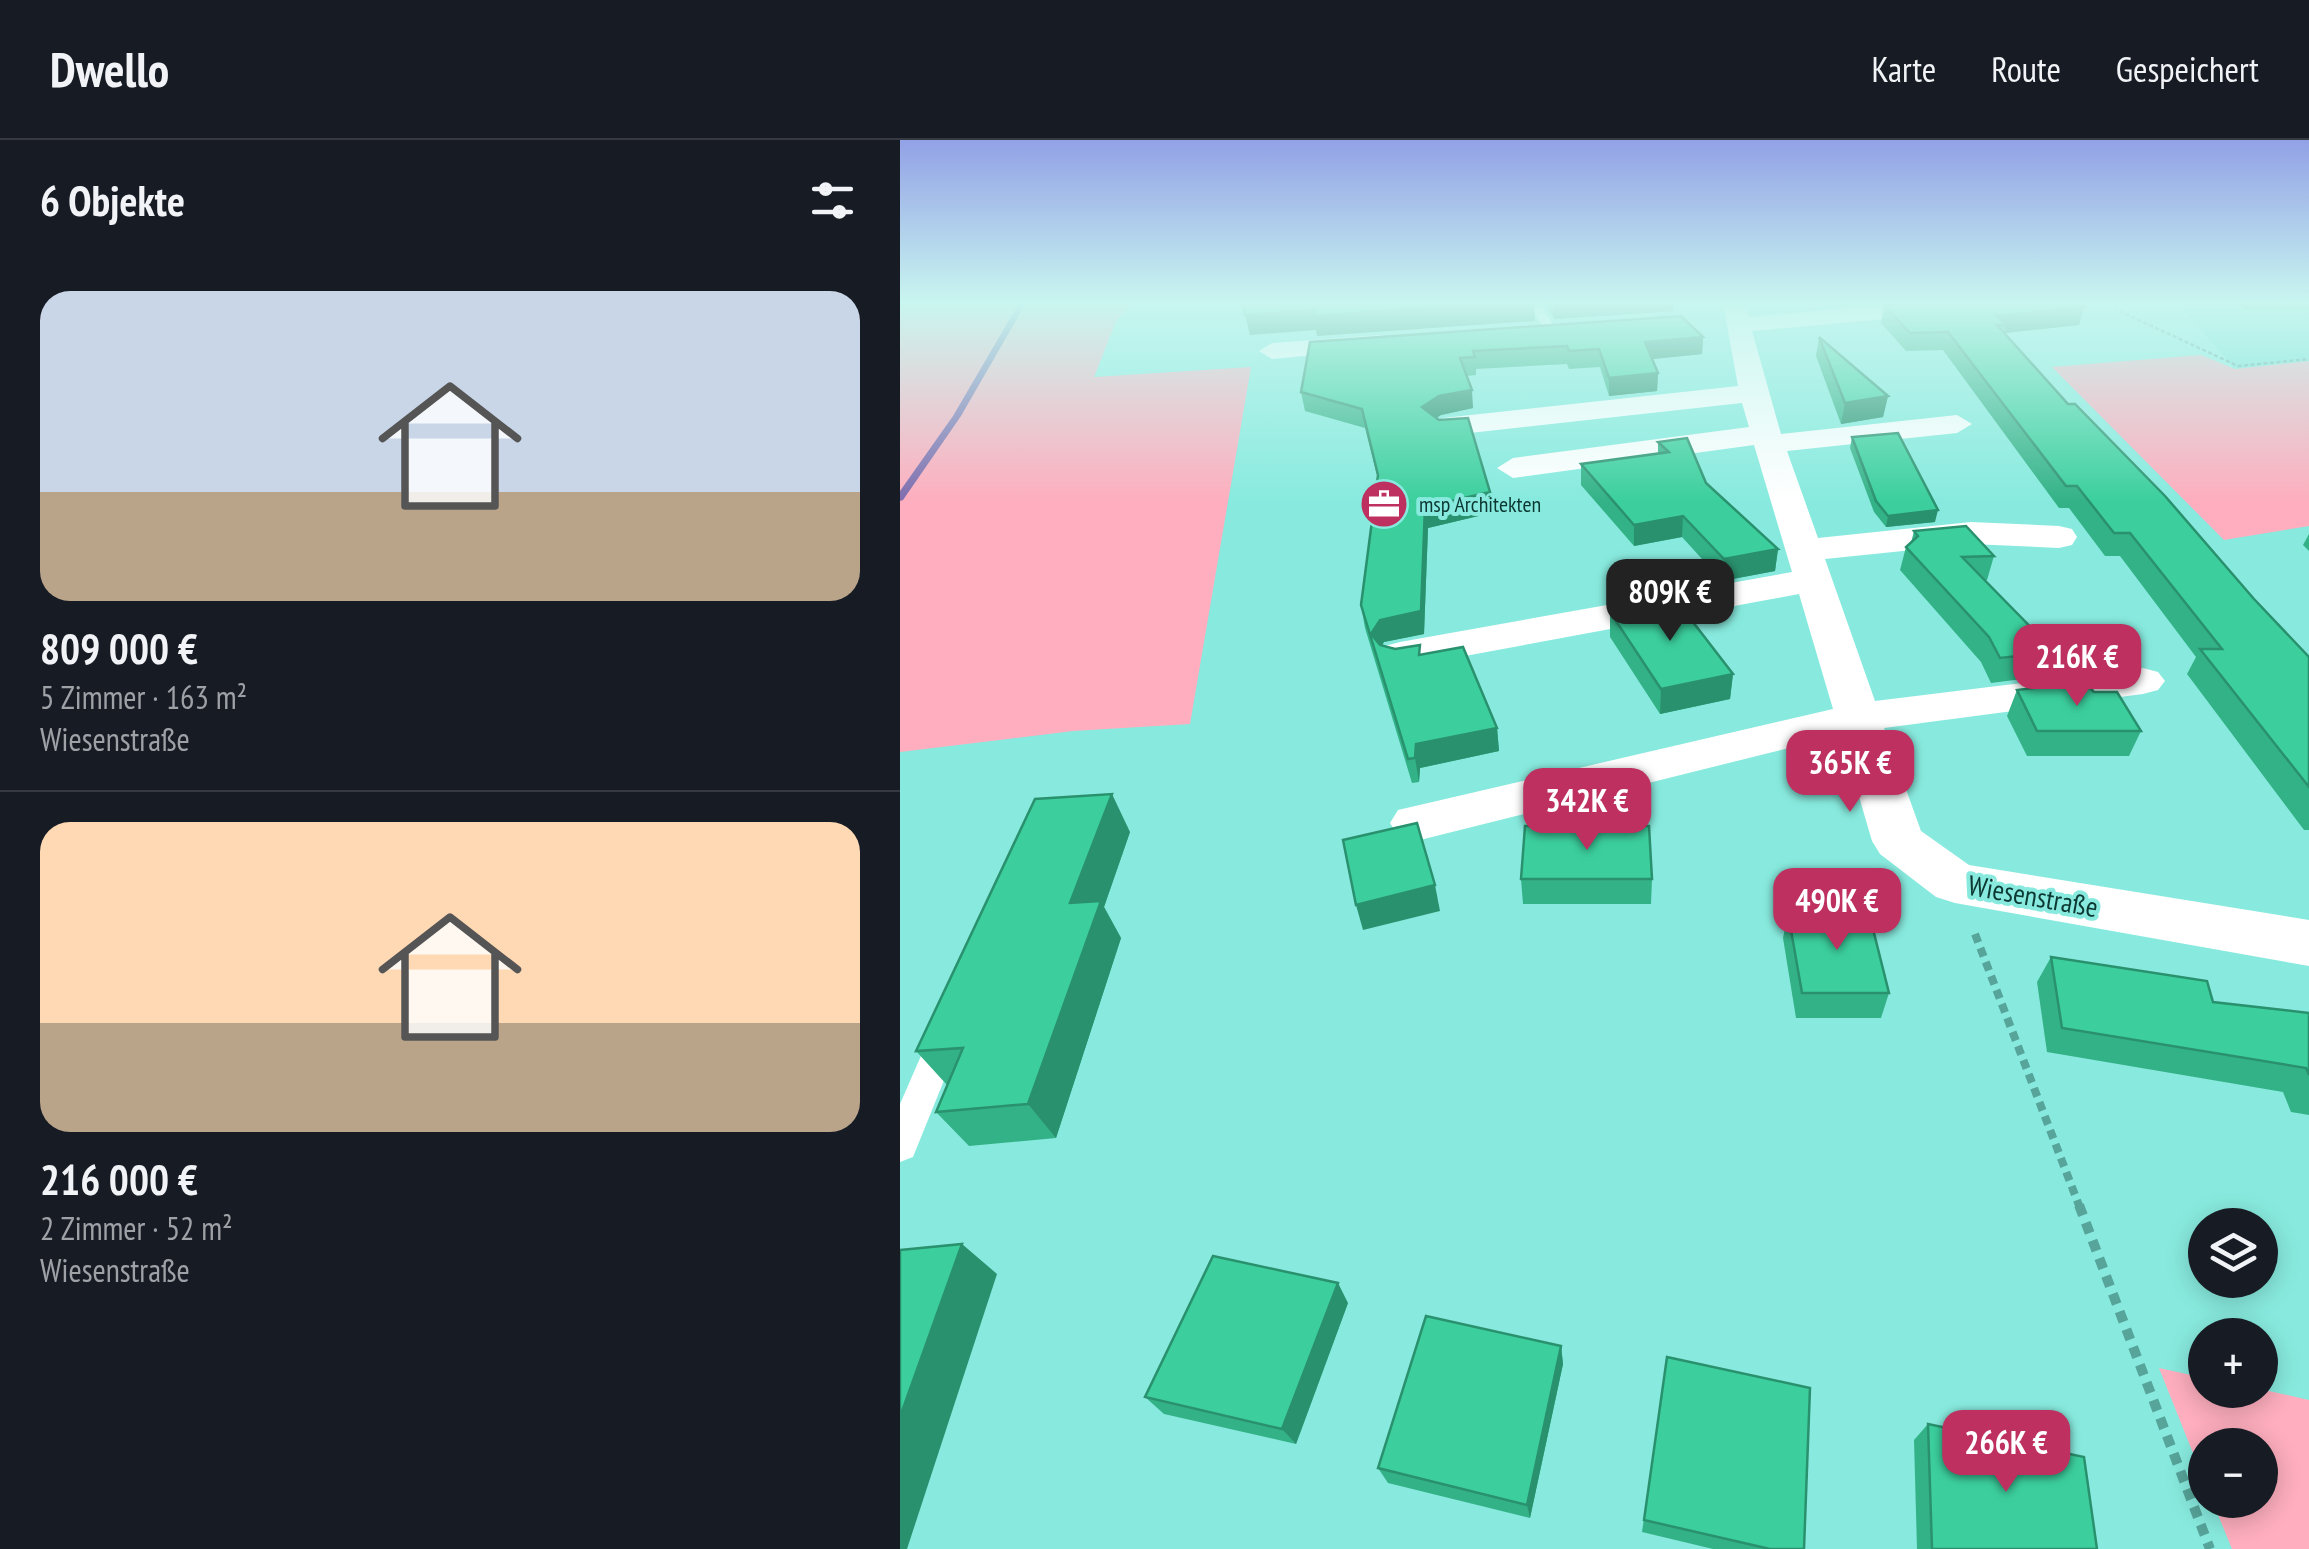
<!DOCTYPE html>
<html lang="de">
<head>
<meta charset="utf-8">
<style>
  body { margin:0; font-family:"PT Sans Narrow",sans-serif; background:#20242c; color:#f1f3f6; height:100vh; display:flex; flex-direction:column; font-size:38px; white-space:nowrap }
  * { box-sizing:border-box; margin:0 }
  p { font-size:32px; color:#9ea1a6 }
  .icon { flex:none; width:55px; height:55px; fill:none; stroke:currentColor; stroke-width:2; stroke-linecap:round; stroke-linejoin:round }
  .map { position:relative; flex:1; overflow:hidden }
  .panel { display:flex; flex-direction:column; background:#171b24; width:900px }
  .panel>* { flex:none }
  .tools { position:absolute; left:1288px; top:1068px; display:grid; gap:20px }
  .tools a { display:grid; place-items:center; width:90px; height:90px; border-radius:50%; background:#171b24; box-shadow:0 5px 25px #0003; font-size:50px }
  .price { position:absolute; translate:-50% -85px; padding:0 22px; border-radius:20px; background:#bd3060; color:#fff; font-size:32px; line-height:65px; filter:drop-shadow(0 2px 5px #0008) }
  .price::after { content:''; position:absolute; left:50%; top:60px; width:30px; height:22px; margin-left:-15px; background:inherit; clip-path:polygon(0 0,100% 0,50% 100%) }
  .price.active { background:#222; color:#fff }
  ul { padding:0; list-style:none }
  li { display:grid; align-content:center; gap:20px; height:530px; padding:0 40px }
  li+li { border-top:2px solid #363941 }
  li span { display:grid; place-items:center; height:310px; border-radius:30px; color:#555 }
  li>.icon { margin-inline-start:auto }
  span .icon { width:180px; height:180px; fill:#fffc; stroke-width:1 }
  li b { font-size:42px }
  h2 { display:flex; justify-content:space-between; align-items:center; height:120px; padding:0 40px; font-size:42px }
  header { display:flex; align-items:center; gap:60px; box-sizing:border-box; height:140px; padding:0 50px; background:#171b24; border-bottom:2px solid #363941 }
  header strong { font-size:48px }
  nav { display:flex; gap:55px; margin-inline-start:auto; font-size:35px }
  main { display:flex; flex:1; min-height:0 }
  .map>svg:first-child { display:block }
</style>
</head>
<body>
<header>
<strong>Dwello</strong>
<nav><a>Karte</a><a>Route</a><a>Gespeichert</a></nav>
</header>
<main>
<section class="panel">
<h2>6 Objekte<svg class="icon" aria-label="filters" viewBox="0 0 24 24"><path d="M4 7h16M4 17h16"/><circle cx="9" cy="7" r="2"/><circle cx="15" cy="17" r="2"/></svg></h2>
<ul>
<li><span style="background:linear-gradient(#c9d6e8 65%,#b9a48a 0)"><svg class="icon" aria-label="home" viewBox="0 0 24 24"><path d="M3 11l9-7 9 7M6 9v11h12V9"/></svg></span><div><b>809 000 €</b><p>5 Zimmer · 163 m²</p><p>Wiesenstraße</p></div></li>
<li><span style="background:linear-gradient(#ffd9b3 65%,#b9a48a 0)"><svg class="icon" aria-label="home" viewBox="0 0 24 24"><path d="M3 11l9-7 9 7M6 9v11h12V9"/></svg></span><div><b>216 000 €</b><p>2 Zimmer · 52 m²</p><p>Wiesenstraße</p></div></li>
</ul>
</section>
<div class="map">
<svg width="1409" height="1409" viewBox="0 0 1409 1409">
  <rect width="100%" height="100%" fill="#88eade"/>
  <path fill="#70e1d4" d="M 1277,163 L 1409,163 L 1409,221 L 1335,229 Z"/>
  <g fill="#feaebe">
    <path d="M 0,163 L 233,163 L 216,181 L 194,237 L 351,227 L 290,584 L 173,591 L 0,612 Z"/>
    <path d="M 1301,215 L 1335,229 L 1409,221 L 1409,386 L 1324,400 L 1152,227 Z"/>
    <path d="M 1259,1228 L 1305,1238 L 1305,1250 L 1360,1249 L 1409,1260 L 1409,1409 L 1332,1409 L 1312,1360 L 1360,1360 L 1360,1305 L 1305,1305 L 1305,1343 Z"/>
  </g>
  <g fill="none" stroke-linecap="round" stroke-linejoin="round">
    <path fill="#806dae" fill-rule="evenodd" d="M 119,163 L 126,163 L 61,276 L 3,360 L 0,361 L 0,351 L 53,276 Z"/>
    <path stroke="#57a49a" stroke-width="2.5" stroke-dasharray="4 2.5" stroke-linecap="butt" d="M 1202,163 L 1338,226 L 1409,219"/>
    <path stroke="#57a49a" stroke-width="8" stroke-dasharray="9 6" stroke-linecap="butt" d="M 1075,794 L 1180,1068"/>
    <path stroke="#57a49a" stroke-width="10" stroke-dasharray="11 8" stroke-linecap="butt" d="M 1179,1065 L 1310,1409"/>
    <g fill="#fff" fill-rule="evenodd">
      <path d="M 628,163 L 640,163 L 658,194 L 648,194 Z"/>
      <path d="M 46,882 L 58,886 L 62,896 L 13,1017 L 0,1022 L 0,964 L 34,886 Z"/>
    </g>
    <g fill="#fff" fill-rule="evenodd">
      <path d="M 823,163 L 846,163 L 849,177 L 1001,163 L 1095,163 L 1084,170 L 852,191 L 881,294 L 1057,275 L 1072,284 L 1057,293 L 887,311 L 918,398 L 1071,382 L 1159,386 L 1172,389 L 1177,397 L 1172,405 L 1159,408 L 1071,404 L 925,419 L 975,561 L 1243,528 L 1258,532 L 1265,541 L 1258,550 L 1243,554 L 984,588 L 1021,691 L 1069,725 L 1409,780 L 1409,826 L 1055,763 L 1036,757 L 980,714 L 972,701 L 941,595 L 516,701 L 498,696 L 490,683 L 498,670 L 933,569 L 899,454 L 500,528 L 485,524 L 479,515 L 485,506 L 500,502 L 892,432 L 854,305 L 613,338 L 597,328 L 613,318 L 849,287 L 842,263 L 543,296 L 528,287 L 543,278 L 838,246 Z"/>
      <path d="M 480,195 L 489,198 L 493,203 L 489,208 L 372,219 L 359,211 L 372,203 Z"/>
    </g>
  </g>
  <g fill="#34b287">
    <path d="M 645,163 L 774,163 L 774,171 L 654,179 Z"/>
    <path d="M 1335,163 L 1409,163 L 1409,170 L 1346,170 Z"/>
    <path d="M 984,165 L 1184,167 L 1179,185 L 1105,193 L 1168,264 L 1409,517 L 1409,690 L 1404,690 L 1287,534 L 1296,517 L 1220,416 L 1205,416 L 1169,368 L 1159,368 L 1043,210 L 1006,211 L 981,183 Z"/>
    <path d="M 803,197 L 802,214 L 752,219 L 758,233 L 757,251 L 709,256 L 700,227 L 669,229 L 667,224 L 576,229 L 576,235 L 566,236 L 573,268 L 541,275 L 536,278 L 590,352 L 591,373 L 528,388 L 524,494 L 484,502 L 482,505 L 521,514 L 597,588 L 599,611 L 520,628 L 519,642 L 512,643 L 465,488 L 461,465 L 478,339 L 465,288 L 405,271 L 401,252 L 410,202 Z"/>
    <path d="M 919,197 L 988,256 L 983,277 L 941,284 L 916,216 Z"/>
    <path d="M 952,297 L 1035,382 L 986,387 L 974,372 L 950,308 Z"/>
    <path d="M 758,302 L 806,343 L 878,409 L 875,431 L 822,441 L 782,397 L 734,406 L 681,345 L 681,324 L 758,313 Z"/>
    <path d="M 1014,391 L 1094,416 L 1087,440 L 1085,440 L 1155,512 L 1145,536 L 1091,543 L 1081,522 L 1000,430 L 1006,407 L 1011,403 Z"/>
    <path d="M 1409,394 L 1409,411 L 1403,405 Z"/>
    <path d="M 710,472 L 833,534 L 830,559 L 760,574 L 710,497 Z"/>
    <path d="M 1117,550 L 1194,552 L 1241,591 L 1229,616 L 1127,616 L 1107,576 Z"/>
    <path d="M 230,692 L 204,767 L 221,798 L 156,998 L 69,1006 L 36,972 L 47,945 L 16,911 Z"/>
    <path d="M 621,739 L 752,739 L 751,764 L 623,764 Z"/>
    <path d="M 888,773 L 989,853 L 981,878 L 896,878 L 883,798 Z"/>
    <path d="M 1151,817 L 1313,862 L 1409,873 L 1409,975 L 1391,972 L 1383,952 L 1147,912 L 1137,842 Z"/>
    <path d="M 448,1163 L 396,1304 L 264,1274 L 245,1257 Z"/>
    <path d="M 661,1206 L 663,1224 L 630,1378 L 488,1343 L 478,1328 Z"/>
    <path d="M 767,1217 L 904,1409 L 813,1409 L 742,1392 Z"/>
    <path d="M 1028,1284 L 1197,1409 L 1017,1409 L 1014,1300 Z"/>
  </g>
  <g fill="#2a916e">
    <path d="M 596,163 L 634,163 L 635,181 L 417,196 L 416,190 L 350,195 L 345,175 L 414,170 Z"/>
    <path d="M 653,163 L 774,163 L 774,171 L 654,179 Z"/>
    <path d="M 1184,167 L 1179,185 L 1105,193 L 1107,185 L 1097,176 Z"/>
    <path d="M 803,197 L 802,214 L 744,220 L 745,202 Z"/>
    <path d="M 758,233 L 757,251 L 709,256 L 709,238 Z"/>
    <path d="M 572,250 L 573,268 L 541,275 L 524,286 L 522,267 L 539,256 Z"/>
    <path d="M 988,256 L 983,277 L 941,284 L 945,263 Z"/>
    <path d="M 590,352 L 591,373 L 528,388 L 524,494 L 484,502 L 476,516 L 471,494 L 525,367 Z"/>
    <path d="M 1038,370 L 1035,382 L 986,387 L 988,376 Z"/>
    <path d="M 783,376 L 782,397 L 734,406 L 734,385 Z"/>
    <path d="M 878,409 L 875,431 L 822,441 L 824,419 Z"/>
    <path d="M 833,534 L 830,559 L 760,574 L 761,549 Z"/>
    <path d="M 597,588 L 599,611 L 520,628 L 519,642 L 515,618 L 516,604 Z"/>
    <path d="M 212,654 L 230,692 L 204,767 L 221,798 L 156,998 L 128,964 L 170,763 Z"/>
    <path d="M 535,745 L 540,771 L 463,790 L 456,765 Z"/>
    <path d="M 62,1104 L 97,1134 L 7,1409 L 0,1409 L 0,1277 Z"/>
    <path d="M 438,1143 L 448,1163 L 396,1304 L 382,1289 Z"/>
    <path d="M 661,1206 L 663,1224 L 630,1378 L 627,1365 Z"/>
  </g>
  <g fill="#3ccf9d" stroke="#2a916e" stroke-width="2.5">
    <path d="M 342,163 L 596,163 L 413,176 L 414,170 L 345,175 Z"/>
    <path d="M 1006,163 L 1176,163 L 1184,167 L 1097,176 L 1107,185 L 1097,185 L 1168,264 L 1175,264 L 1265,356 L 1354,459 L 1409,517 L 1409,647 L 1300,509 L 1322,509 L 1230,393 L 1214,393 L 1177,346 L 1166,346 L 1048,192 L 1010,193 L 984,165 Z"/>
    <path d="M 781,176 L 803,197 L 745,202 L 758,233 L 709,238 L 699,209 L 669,211 L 667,206 L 573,211 L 575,217 L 560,218 L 572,250 L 539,256 L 522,267 L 539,280 L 568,278 L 590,352 L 525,367 L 521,471 L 480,480 L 471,494 L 480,505 L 495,509 L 520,505 L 519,515 L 563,507 L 597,588 L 516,604 L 515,618 L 508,619 L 461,465 L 478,335 L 462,269 L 401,252 L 410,202 Z"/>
    <path d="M 919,197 L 988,256 L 945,263 Z"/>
    <path d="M 998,293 L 1038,370 L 988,376 L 976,361 L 952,297 Z"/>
    <path d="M 787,298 L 806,343 L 878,409 L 824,419 L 783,376 L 734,385 L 681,324 L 769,312 L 758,302 Z"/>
    <path d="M 1066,386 L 1094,416 L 1062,417 L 1155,512 L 1100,518 L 1089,497 L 1006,407 L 1018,396 L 1014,391 Z"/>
    <path d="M 776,460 L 833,534 L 761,549 L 710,472 Z"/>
    <path d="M 1184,542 L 1194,552 L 1217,552 L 1241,591 L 1137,591 L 1117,550 Z"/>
    <path d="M 212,654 L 170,763 L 201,761 L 128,964 L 36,972 L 63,908 L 16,911 L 135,659 Z"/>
    <path d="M 517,683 L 535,745 L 456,765 L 443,700 Z"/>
    <path d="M 625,686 L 749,686 L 752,739 L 621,739 Z"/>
    <path d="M 888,773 L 969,773 L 989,853 L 902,853 Z"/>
    <path d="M 1151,817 L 1307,841 L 1313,862 L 1409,873 L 1409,935 L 1406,928 L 1162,888 Z"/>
    <path d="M 62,1104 L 0,1277 L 0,1110 Z"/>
    <path d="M 313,1116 L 438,1143 L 382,1289 L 245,1257 Z"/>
    <path d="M 526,1176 L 661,1206 L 627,1365 L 478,1328 Z"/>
    <path d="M 767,1217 L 910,1248 L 904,1409 L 870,1409 L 744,1380 Z"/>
    <path d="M 1028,1284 L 1184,1317 L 1197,1409 L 1032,1409 Z"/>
  </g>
  <linearGradient id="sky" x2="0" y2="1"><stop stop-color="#92a1e6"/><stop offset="0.45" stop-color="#c9f6f0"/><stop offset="1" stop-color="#c9f6f0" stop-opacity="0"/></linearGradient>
  <rect width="1409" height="361" fill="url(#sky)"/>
  <defs>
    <g id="office-disc" transform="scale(2.5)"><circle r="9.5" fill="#bd3060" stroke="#88eade"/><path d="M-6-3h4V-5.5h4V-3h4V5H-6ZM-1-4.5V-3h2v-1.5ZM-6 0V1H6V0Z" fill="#fff"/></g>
  </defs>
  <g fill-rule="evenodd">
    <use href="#office-disc" x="484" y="364"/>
  </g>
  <g text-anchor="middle" stroke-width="8" stroke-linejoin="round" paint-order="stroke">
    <g font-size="22" fill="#0c3833" stroke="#88eade" text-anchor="start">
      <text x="519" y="372">msp Architekten</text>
    </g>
    <g font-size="28" fill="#0c3833" stroke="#88eade">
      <text transform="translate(1133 756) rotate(10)" y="10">Wiesenstraße</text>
    </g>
  </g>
</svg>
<div class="tools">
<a><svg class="icon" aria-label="layers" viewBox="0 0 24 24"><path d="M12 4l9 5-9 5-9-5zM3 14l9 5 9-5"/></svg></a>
<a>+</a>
<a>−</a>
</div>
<b class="price active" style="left:770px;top:504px">809K €</b>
<b class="price" style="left:1177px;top:569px">216K €</b>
<b class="price" style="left:950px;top:675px">365K €</b>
<b class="price" style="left:687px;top:713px">342K €</b>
<b class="price" style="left:937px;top:813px">490K €</b>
<b class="price" style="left:1106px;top:1355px">266K €</b>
</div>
</main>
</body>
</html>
